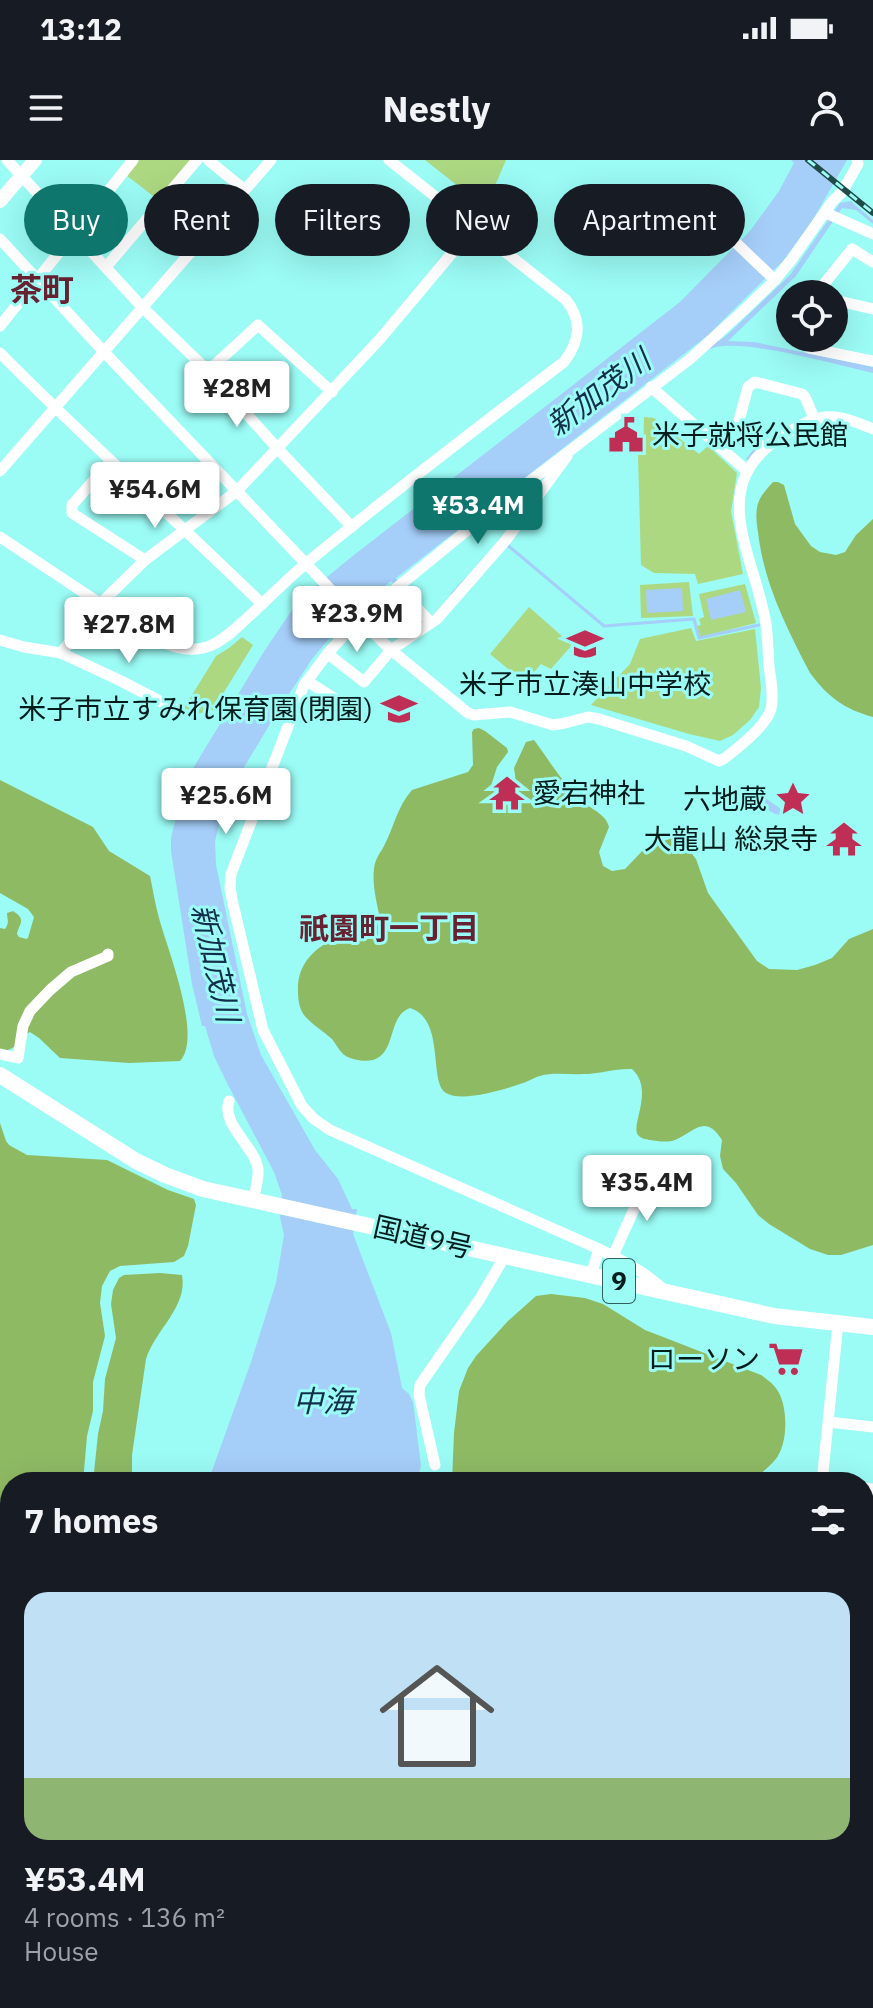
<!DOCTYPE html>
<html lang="en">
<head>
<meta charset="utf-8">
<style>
  body { margin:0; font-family:"IBM Plex Sans","Noto Sans JP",sans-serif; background:#242831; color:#f1f3f6; height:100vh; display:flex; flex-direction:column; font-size:30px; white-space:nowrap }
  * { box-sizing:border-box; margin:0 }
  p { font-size:26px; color:#9ea1a6 }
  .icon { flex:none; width:44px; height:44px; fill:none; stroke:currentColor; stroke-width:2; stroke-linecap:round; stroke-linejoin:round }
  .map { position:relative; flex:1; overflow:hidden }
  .sheet { position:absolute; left:0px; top:1312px; width:874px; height:536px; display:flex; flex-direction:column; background:#171b24; border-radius:32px 32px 0 0; box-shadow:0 8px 32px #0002 }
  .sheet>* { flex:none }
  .top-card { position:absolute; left:24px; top:24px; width:826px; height:72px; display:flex; gap:16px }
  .buttons { position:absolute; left:776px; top:120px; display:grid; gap:16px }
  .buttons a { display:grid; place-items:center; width:72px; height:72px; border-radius:50%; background:#171b24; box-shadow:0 8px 32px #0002; font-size:40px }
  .price { position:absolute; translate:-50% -68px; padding:0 18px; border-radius:8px; background:#fff; color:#222; font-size:26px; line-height:52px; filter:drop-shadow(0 2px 4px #0008) }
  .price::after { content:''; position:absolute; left:50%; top:48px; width:24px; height:18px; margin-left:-12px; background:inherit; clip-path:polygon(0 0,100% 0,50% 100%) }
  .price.on { background:#0f766e; color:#fff }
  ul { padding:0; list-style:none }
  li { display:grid; align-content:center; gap:16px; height:424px; padding:0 24px }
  li span { display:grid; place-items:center; height:248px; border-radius:24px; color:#555 }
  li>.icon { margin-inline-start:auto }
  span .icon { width:144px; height:144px; fill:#fffc; stroke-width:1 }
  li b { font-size:34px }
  h2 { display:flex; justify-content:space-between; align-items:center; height:96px; padding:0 24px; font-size:34px }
  .chip { padding:0 28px; border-radius:36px; background:#171b24; box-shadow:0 8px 32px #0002; font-size:28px; line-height:72px }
  .chip.on { background:#0f766e; color:#fff }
  .status { display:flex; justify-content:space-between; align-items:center; height:56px; padding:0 40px; background:#171b24; direction:ltr }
  .status svg { height:22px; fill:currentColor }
  header { display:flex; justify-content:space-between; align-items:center; height:104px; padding:0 24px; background:#171b24; font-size:36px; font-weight:700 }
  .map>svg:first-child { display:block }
</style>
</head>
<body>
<div class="status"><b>13:12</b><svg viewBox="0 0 49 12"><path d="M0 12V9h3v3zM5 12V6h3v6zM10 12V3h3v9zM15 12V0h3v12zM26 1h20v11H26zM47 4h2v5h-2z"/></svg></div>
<header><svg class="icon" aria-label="menu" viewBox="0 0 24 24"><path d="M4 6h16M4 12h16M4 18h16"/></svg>Nestly<svg class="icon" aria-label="person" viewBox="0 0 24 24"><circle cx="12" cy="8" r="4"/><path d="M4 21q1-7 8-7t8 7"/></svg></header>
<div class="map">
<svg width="873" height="1848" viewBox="0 0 873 1848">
  <rect width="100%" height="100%" fill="#9bfbf5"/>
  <g fill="#add882">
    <path d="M 138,0 L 191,0 L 157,39 L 126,15 Z"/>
    <path d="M 425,0 L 506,0 L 494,28 L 482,45 Z"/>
    <path d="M 644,257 L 654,258 L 699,294 L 708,286 L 737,313 L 731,351 L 743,414 L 698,424 L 695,414 L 654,413 L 641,405 L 638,295 L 643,293 Z"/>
    <path d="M 689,422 L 693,456 L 641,458 L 640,425 Z"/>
    <path d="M 745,424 L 756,463 L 700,477 L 697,466 L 701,465 L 699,459 L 704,457 L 699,434 Z"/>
    <path d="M 529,447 L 572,485 L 551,509 L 541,504 L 525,523 L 490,494 Z"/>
    <path d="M 691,468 L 696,481 L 755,469 L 761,528 L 759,547 L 750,560 L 733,575 L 720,581 L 689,574 L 591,545 L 630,504 L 640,479 Z"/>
    <path d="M 242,477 L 253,485 L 213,550 L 198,554 L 184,548 L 216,496 L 229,488 Z"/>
  </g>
  <g fill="#8fba64">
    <path d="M 773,322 L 778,322 L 784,325 L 795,364 L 811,386 L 820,392 L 836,395 L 845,392 L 856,375 L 873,359 L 873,557 C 844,549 828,537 810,513 C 788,470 766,428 759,380 C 758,370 755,358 757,348 C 758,338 766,330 773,322 Z"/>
    <path d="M 479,568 L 485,571 L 507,588 L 508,592 L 497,607 L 491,626 L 497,637 L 503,641 L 514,641 L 518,637 L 514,608 L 526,582 L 534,580 C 549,600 563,624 582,641 C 592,650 606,654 609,667 L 599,692 L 603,706 L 612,711 L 625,709 L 647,686 L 673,678 L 684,684 L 696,699 L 708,733 L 757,801 L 769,809 L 797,810 L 815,805 L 832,798 L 849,779 L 873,769 L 873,1085 L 841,1095 L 828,1095 L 810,1089 L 769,1064 L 758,1055 L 736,1023 L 723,1009 L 720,996 L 722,980 C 705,953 694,972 675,980 C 667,983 657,981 650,980 C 646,979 641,979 638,975 C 630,965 655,930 632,909 C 616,908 600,914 583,914 C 570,915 554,912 540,916 C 535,917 529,921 523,923 C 506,929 462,943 446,933 C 428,923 446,859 410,848 C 387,856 397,893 373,900 C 364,902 350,900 343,894 C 339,890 336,884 332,879 C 323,871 311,864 304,855 C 299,848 298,839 298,831 C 297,788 340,773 376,767 L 380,759 C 377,743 372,726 374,709 C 375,699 379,695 384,686 C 394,667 397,647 412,630 L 468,612 L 473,605 L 472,572 L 474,569 Z"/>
    <path d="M 0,620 L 93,667 L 109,691 L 150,716 C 153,730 155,744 159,758 C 167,788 203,877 180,901 L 129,903 L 60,898 L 39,878 L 30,872 C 17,879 18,891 0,891 L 0,768 L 5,769 C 10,762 7,760 7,753 L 13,751 C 27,760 19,763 17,774 L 19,777 L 26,779 L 28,778 L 34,757 L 28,749 L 0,733 Z"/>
    <path d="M 0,963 L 6,981 L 9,985 L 27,995 L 107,1000 L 168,1030 L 194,1039 L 196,1045 L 188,1086 L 184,1096 L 174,1102 L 120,1106 L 110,1111 L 102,1126 L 100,1143 L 105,1176 L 93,1222 L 93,1251 L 87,1276 L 83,1322 L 10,1322 L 10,1433 L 0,1432 Z"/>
    <path d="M 160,1113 L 182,1115 C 188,1147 155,1170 146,1199 L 132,1295 L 132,1322 L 93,1322 L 98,1274 L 103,1251 L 105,1219 L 116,1178 L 111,1144 L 113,1130 L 119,1118 L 124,1115 Z"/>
    <path d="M 551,1134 L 585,1138 L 603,1144 L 645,1170 L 761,1215 C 768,1220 775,1225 779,1233 C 788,1250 788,1285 775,1300 C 768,1308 759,1315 751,1322 L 452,1322 L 454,1273 L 459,1231 L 468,1208 L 476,1196 L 508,1161 L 536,1136 Z"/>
    <path d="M 0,1441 L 10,1442 L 10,1487 L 0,1480 Z"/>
  </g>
  <g fill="#a5cef9">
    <path d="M 791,0 L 847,0 L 811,63 L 783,101 L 710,173 L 716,180 L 719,181 L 728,174 L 790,115 L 840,43 L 851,41 L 858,48 L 856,50 L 842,48 L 796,116 L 728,181 L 754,182 L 873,207 L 873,213 C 840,206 737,176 710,189 L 707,176 L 396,418 L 398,422 L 394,424 L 391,421 L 360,446 L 362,450 L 348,464 L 344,461 L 312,499 L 276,554 L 237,619 L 221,656 L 215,681 L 216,705 L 247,854 L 261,895 L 315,990 L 338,1019 L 352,1049 L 357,1049 L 353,1074 L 391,1173 L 402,1228 L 409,1234 L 413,1242 L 421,1306 L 416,1322 L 208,1322 L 251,1202 L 276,1123 L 284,1075 L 280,1057 L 282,1035 L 274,1012 L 226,921 L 214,896 L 205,866 L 202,866 L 192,824 L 171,691 L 171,678 L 182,633 L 189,615 L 223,559 L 265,490 L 294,447 L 316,426 L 354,395 L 680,142 L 750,71 L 779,31 L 794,3 Z"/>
    <path d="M 682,428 L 683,451 L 647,453 L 646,430 Z"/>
    <path d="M 740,430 L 746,452 L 711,460 L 706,439 Z"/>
    <path d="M 756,632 L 784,651 L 785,655 C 773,657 757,644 756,632 Z"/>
    <path d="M 0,1501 L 10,1507 L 10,1838 L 714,1838 L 712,1843 L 717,1848 L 0,1848 Z"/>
  </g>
  <path fill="#9bfbf5" d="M 359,1085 L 363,1085 L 395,1171 L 406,1226 L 408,1227 L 403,1228 L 392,1172 Z"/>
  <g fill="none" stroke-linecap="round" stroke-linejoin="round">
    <g stroke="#a5cef9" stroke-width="3">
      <path d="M 855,47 L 873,62"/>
      <path d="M 748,299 L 755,290"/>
      <path d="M 505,383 L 604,466 L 694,459 L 699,478 L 759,465"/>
      <path d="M 452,434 L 466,419"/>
    </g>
    <g stroke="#fff" stroke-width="11">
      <path d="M 7,0 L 143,148 L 208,211 L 277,288 L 352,367"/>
      <path d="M 208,0 L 245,30"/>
      <path d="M 826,53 L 873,74"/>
      <path d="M 0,79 L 104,192 L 353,453 L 391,490 L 468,553 L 474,555 L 510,552 L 553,565 L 565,563 L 588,557 L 599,559 L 686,586 L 719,601 L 725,598 C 739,587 766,566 771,549 C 774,536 771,521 769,507 C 768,493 768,478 766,464 C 754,392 702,323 787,273 C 823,251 834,253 873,269"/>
      <path d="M 734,81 L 775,120"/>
      <path d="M 106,107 L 197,0"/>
      <path d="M 816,134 L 852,89 L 873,102"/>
      <path d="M 834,140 L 873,149"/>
      <path d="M 0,166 L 133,0"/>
      <path d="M 803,178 L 805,185 L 809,188 L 873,201"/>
      <path d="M 0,193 C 85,279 176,360 262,444"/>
      <path d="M 208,211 L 258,165 L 332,232"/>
      <path d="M 651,227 L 747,311"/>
      <path d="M 764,289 L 738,264 L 748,227 L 755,222 L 802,234 L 805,237 L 814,258"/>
      <path d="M 111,301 L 72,345 L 72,353 L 145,400"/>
      <path d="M 0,311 L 271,0"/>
      <path d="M 0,377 L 143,472 C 164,484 188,496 212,485 C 225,479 235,469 246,459 C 267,440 287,419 309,401 C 392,333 478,267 564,202 C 580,181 583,161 566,140 L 389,0"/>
      <path d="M 398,427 L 431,463"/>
      <path d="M 0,480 L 24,487 L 61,493 L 119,520 L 179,551"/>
      <path d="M 61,493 L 101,443 L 145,400 L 237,331 L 380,179 L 474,67"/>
      <path d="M 328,494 L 364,522 L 391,490 L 437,459 L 506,380 L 567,296"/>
      <path d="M 307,521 L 346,546"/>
      <path d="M 0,894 L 18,898 L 23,866 L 30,851 L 50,830 L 71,812 L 108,796 L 108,794"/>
      <path d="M 229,941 C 221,965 254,985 258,1009 C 259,1019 255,1031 253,1041"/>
      <path d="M 599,1089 L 330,970 L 314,959 L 302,946 L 263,870 L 233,744 L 230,728 L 231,714 L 304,525 L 328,493 L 359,459 L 372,448 L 492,350 L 690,199 L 744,150 L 775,120 L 792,99 L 832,42 L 842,32 L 858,4 L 857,0"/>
      <path d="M 613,1096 L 649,1016"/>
      <path d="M 591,1115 L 599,1089 C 623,1101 646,1112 665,1131"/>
      <path d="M 829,1262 L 873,1267"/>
      <path d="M 435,1305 L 419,1235 L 420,1225 L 479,1140 L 505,1096"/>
      <path d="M 822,1322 L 838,1163"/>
      <path d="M 864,1328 L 873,1329"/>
      <path d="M 864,1375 L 873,1376"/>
      <path d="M 864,1404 L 873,1405"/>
      <path d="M 864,1464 L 873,1465"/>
      <path d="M 864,1526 L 873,1527"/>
      <path d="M 864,1660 L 873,1666"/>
      <path d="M 864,1707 L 873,1713"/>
      <path d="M 864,1760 L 873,1766"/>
      <path d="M 864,1805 L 873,1791"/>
      <path d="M 758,1848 L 765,1838"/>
      <path d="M 835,1848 L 842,1838"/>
    </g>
    <path stroke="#fff" stroke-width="14" d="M 0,41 L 35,0"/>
    <path stroke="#fff" stroke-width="16" d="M 0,915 L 136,1001 L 165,1015 L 203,1029 L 774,1156 L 873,1167"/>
    <g stroke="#1f4a48" stroke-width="6">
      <path id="rail" d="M 808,0 L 873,53"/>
    </g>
    <use href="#rail" stroke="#9bfbf5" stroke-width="3" stroke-dasharray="9" stroke-linecap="butt"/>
  </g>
  <defs>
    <g id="civic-bare" transform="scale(2.76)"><path d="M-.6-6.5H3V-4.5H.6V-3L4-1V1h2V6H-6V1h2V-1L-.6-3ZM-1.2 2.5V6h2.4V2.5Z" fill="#bf2f55" stroke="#9bfbf5" stroke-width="2.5" paint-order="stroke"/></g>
    <g id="school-bare" transform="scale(2.76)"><path d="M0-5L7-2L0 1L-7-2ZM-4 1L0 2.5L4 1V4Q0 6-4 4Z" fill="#bf2f55" stroke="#9bfbf5" stroke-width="2.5" paint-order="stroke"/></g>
    <g id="temple-bare" transform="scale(2.76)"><path d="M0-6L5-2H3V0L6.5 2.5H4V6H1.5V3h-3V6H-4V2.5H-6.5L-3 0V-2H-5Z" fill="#bf2f55" stroke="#9bfbf5" stroke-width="2.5" paint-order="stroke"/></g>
    <g id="sight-bare" transform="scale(2.76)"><path d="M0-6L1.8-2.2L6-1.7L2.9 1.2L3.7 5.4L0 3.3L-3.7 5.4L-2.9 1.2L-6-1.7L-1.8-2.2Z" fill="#bf2f55" stroke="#9bfbf5" stroke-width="2.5" paint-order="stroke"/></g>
    <g id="supermarket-bare" transform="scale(2.76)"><path d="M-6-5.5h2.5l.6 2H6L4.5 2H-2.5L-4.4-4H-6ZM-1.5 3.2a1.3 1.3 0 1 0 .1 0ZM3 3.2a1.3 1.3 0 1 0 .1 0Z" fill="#bf2f55" stroke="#9bfbf5" stroke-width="2.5" paint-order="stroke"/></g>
  </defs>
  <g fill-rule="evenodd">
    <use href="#civic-bare" x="626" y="275"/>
    <use href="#school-bare" x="585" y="484"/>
    <use href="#school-bare" x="399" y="549"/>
    <use href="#temple-bare" x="507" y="633"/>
    <use href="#sight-bare" x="793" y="639"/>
    <use href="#temple-bare" x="844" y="679"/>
    <use href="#supermarket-bare" x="786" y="1199"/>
  </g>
  <g text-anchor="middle" stroke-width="6" stroke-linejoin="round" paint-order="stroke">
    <rect fill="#9bfbf5" stroke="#2e605d" stroke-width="2" x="603" y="1099" width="32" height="44" rx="6"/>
    <g font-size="26" font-weight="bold" fill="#001d1c">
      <text x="619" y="1130">9</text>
    </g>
    <g font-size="28" fill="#001d1c" stroke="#9bfbf5" text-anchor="end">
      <text x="652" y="285" text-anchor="start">米子就将公民館</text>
      <text x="585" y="534" text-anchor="middle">米子市立湊山中学校</text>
      <text x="373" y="559">米子市立すみれ保育園(閉園)</text>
      <text x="533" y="643" text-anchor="start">愛宕神社</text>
      <text x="767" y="649">六地蔵</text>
      <text x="818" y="689">大龍山 総泉寺</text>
      <text x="760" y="1209">ローソン</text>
    </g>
    <g font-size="28" fill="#001d1c" stroke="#9bfbf5">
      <text transform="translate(423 1077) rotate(13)" y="10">国道9号</text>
    </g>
    <g font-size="30" font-style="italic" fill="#112e4a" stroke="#9bfbf5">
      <text transform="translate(599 233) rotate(-37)" y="10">新加茂川</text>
      <text transform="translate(215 803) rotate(77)" y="10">新加茂川</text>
      <text x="323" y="1252">中海</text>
    </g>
    <g font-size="30" font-weight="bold" fill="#672231" stroke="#9bfbf5">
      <text x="389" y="779">祇園町一丁目</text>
    </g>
    <g font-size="32" font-weight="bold" fill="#672231" stroke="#9bfbf5">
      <text x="42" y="141">茶町</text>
    </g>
  </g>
</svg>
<div class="buttons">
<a><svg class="icon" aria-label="locate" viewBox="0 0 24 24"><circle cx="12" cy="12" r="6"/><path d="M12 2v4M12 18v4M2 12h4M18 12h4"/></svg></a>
</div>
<b class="price" style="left:237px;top:269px">¥28M</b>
<b class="price" style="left:155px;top:370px">¥54.6M</b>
<b class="price on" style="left:478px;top:386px">¥53.4M</b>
<b class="price" style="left:357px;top:494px">¥23.9M</b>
<b class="price" style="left:129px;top:505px">¥27.8M</b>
<b class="price" style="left:226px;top:676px">¥25.6M</b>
<b class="price" style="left:647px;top:1063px">¥35.4M</b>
<div class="top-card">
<a class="chip on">Buy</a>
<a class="chip">Rent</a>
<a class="chip">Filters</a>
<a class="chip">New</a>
<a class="chip">Apartment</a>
</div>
<section class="sheet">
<h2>7 homes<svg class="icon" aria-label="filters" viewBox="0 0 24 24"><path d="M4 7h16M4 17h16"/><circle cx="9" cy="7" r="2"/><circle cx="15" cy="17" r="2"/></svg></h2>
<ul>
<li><span style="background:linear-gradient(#bfe0f5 75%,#8fb573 0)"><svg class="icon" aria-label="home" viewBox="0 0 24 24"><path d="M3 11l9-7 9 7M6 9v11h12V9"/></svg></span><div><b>¥53.4M</b><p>4 rooms · 136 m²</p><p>House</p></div></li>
</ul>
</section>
</div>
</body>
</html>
